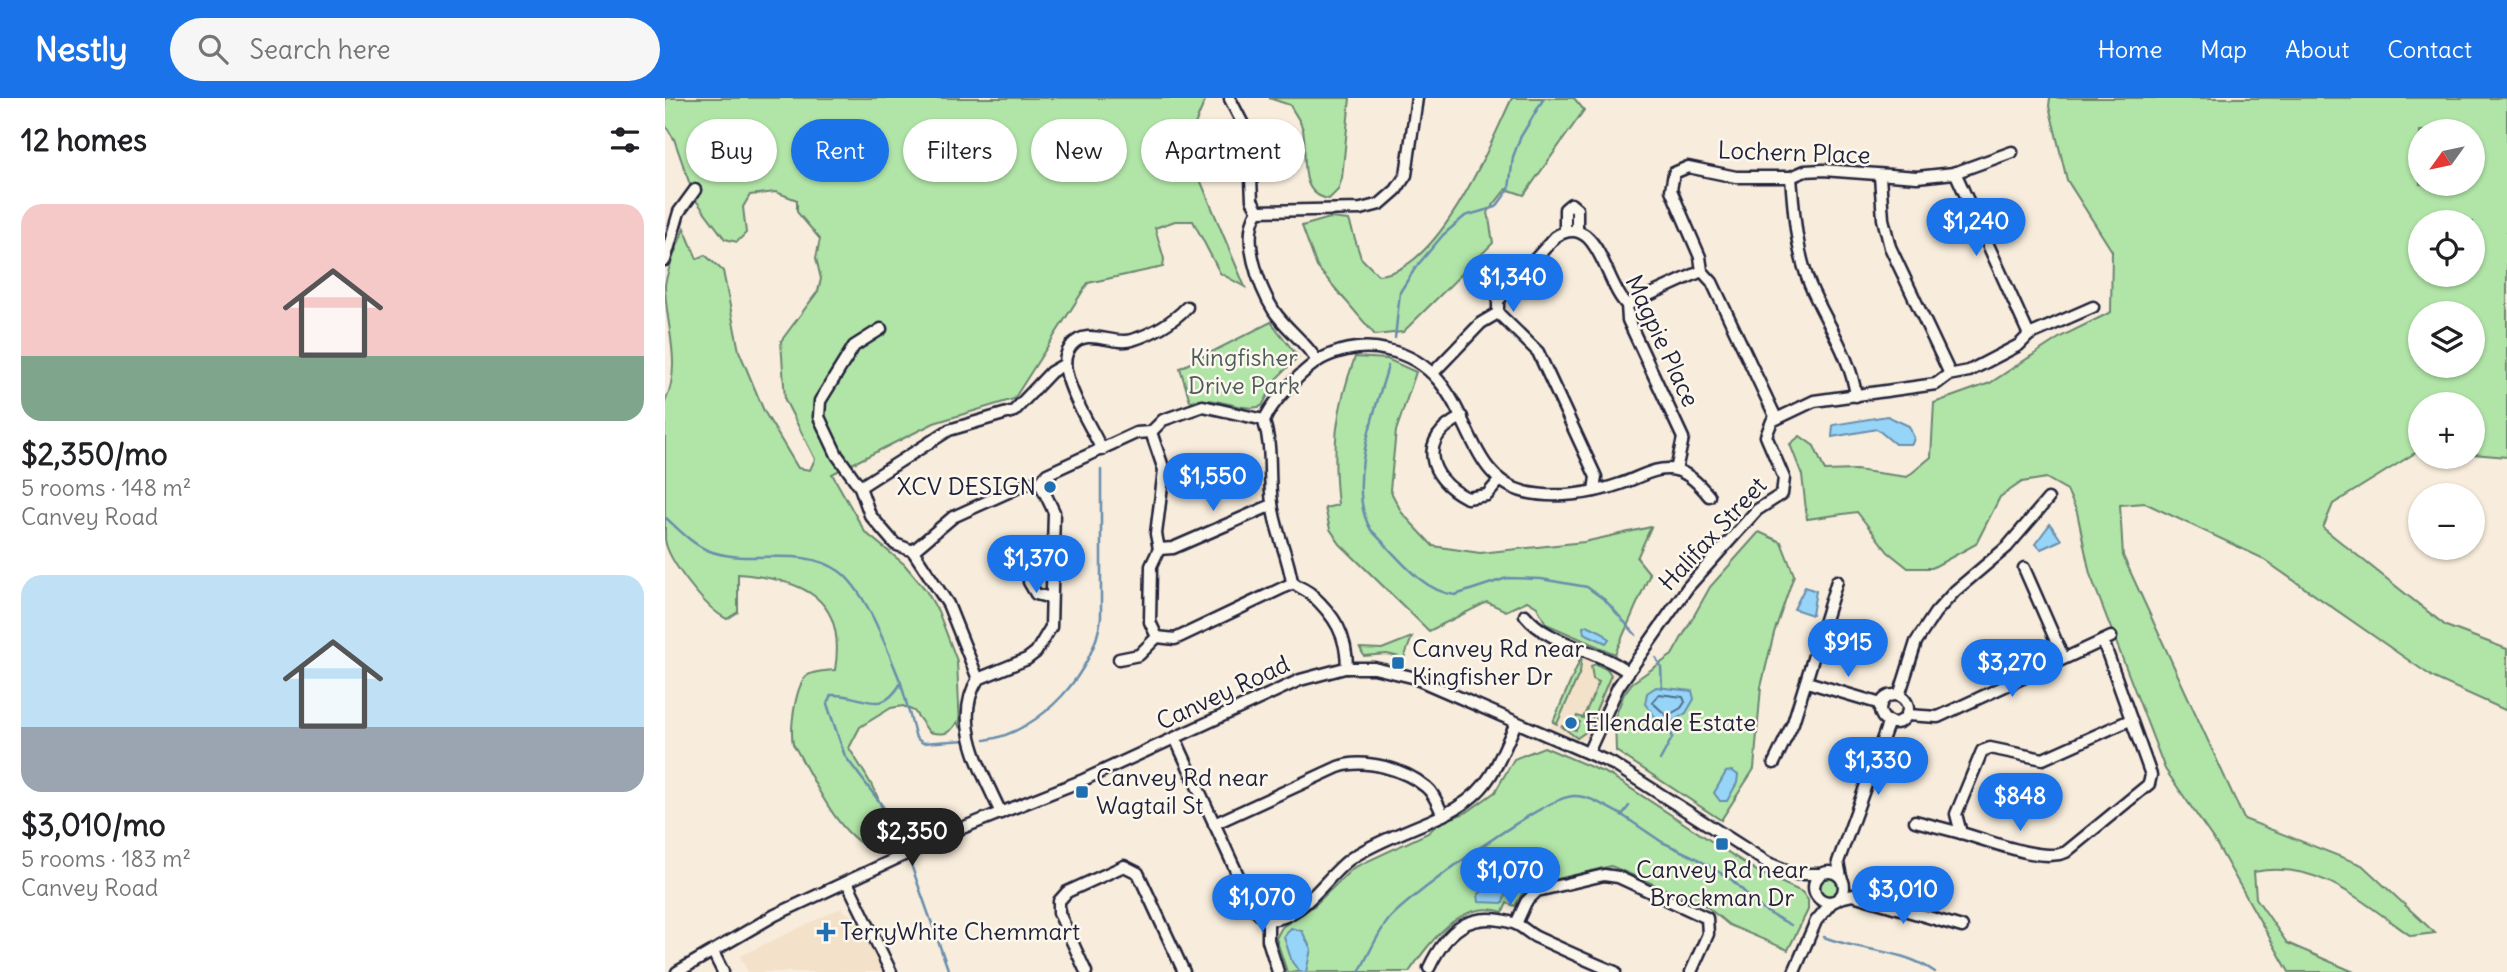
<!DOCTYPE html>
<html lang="en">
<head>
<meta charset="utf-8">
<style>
  body { margin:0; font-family:Delius,sans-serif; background:#f6f6f6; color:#202124; height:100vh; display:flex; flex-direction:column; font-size:26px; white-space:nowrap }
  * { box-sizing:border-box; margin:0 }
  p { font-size:23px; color:#757577 }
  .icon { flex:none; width:38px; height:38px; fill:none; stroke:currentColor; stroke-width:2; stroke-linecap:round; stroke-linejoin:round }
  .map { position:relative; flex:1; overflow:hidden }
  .side { display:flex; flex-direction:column; background:#fff; width:665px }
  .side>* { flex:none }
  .guide { position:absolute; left:21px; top:21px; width:665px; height:63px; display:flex; gap:14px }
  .needle { width:46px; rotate:237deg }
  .buttons { position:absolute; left:1743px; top:21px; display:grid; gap:14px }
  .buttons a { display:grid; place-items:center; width:77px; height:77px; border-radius:50%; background:#fff; box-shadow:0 2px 5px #0004; font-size:35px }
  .price { position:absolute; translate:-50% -60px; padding:0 16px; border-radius:24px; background:#1a73e8; color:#fff; font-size:23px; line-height:46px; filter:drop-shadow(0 2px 4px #0008) }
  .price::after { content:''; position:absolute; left:50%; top:42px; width:21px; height:16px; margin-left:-10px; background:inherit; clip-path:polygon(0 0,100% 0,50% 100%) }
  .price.selected { background:#222; color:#fff }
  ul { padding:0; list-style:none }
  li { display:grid; align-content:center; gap:14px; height:371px; padding:0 21px }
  li span { display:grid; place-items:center; height:217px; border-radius:21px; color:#555 }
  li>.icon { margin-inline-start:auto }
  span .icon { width:126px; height:126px; fill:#fffc; stroke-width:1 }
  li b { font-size:30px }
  h2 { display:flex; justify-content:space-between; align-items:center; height:84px; padding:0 21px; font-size:30px }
  .chip { padding:0 24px; border-radius:32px; background:#fff; box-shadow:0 2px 5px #0004; font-size:24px; line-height:63px }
  .chip.selected { background:#1a73e8; color:#fff }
  header { display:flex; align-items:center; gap:42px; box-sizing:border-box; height:98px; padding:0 35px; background:#1a73e8; color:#fff }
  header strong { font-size:33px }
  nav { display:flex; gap:38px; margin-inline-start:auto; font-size:24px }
  .search { width:490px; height:63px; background:#f6f6f6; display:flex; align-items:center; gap:18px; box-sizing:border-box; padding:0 24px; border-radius:38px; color:#757577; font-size:26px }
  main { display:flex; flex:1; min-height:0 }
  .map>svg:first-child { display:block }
</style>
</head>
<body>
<header>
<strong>Nestly</strong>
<div class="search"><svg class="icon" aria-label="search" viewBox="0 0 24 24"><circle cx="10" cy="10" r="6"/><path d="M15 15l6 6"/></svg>Search here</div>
<nav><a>Home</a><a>Map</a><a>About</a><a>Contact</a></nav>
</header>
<main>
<section class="side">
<h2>12 homes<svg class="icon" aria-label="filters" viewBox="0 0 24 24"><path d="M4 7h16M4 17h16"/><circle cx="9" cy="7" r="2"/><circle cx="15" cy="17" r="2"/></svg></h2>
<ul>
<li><span style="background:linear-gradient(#f6c9c9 70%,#7fa58c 0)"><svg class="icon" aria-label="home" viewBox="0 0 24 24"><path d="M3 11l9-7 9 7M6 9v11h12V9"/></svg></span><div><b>$2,350/mo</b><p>5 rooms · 148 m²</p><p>Canvey Road</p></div></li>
<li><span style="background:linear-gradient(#bfe0f5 70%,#9aa5b1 0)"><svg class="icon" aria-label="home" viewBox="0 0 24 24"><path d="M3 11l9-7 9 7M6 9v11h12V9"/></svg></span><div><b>$3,010/mo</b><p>5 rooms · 183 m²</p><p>Canvey Road</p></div></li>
</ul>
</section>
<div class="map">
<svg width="1842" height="874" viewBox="0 0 1842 874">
  <rect width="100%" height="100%" fill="#f8eddc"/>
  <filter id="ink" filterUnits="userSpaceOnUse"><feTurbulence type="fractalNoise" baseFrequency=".0143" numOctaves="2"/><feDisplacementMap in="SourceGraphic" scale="14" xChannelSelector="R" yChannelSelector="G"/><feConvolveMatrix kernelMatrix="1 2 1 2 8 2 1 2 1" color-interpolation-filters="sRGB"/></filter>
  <g filter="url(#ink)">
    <g fill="#f4e1c9">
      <path d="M 919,554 L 953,575 L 932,626 L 921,640 L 914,643 L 886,630 Z"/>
      <path d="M 176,810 L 193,823 L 217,874 L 83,874 L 75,858 Z"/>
    </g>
    <g fill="#b1e5a7" stroke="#6a8471" stroke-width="2" fill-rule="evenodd">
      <path d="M 0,0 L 541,0 L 521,48 L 580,189 L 555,175 L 528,123 L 510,123 L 490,130 L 499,161 L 498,169 L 423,185 L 349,301 L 269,325 L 167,376 L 200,434 L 239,466 L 260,491 L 273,513 L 292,563 L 295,630 L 292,624 C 285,637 277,637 264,634 L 249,613 L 238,608 L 226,610 L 195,629 L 184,650 C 206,685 221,705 224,747 L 213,753 C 174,744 148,679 128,646 C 125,631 130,586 143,577 C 150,573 161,573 170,572 C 182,499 137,481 73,476 L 73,514 L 62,521 C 42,512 2,462 0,441 C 0,396 0,348 0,304 C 18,265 0,227 0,187 C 3,168 13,148 19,130 L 32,161 L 40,157 L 58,173 L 74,253 L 99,313 L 133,370 L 145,372 L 150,361 L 120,302 L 116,243 L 153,193 L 156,181 L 151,160 L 155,141 L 132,114 L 132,102 L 111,94 L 85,97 L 78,109 L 81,135 L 72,144 L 60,141 L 30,101 L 9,41 L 0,27 Z"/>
      <path d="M 604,0 L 685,0 L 677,80 L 673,92 L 664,101 C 631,96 643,57 638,32 C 636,23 629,15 625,7 Z"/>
      <path d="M 847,0 L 909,0 L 919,12 L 859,97 L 841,91 L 823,114 L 828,145 L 738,234 L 710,237 L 652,169 L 637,128 L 665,120 L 684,122 L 696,160 L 713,177 C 774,174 824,48 847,0 Z"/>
      <path d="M 1385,0 L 1842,0 L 1842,359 L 1808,356 L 1808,306 L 1755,306 L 1755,352 L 1668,406 L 1658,430 L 1781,528 L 1842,551 L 1842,613 L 1769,580 L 1595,459 L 1480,405 L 1455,407 L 1458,458 L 1579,721 L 1697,767 L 1770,835 L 1746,838 C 1697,804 1652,761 1589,774 L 1591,800 L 1622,845 L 1689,874 L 1624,874 L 1551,745 L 1500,671 L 1425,476 L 1412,414 L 1402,392 L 1381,380 L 1357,384 L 1335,399 L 1311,446 L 1267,470 L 1243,470 L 1223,454 L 1192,414 L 1142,421 L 1137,377 L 1125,346 L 1135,338 L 1149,348 L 1160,373 L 1191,372 L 1242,379 L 1266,359 L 1269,305 L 1325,285 L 1397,238 L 1446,214 L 1447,153 L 1402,82 L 1384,8 ZM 1755,33 L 1808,33 L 1808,86 L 1755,86 ZM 1755,124 L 1808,124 L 1808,177 L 1755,177 ZM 1755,215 L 1808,215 L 1808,268 L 1755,268 Z"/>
      <path d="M 606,224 L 633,259 L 612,280 L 597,308 C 576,315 553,297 525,303 L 515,270 Z"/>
      <path d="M 690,259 L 722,261 L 751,274 L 731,333 L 725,392 L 737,415 L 768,448 L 815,455 L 919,444 L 986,429 L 972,460 L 985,476 L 950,556 L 881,526 L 872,509 L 862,503 L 841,513 L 822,504 L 764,533 L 675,446 L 665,431 L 660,410 L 673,407 C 667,349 670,314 690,259 Z"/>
      <path d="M 1094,434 L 1116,444 L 1129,477 L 1109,535 L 1096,589 L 1089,671 L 1056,722 L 951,653 L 950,619 L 959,596 L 967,585 L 1007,557 L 1045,489 Z"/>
      <path d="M 747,539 L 739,560 L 722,556 L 699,558 L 695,550 L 717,551 Z"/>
      <path d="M 917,557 L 915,574 L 892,626 L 888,624 Z"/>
      <path d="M 931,566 L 943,572 L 946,577 L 922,633 L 912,640 L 896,628 L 911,632 L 915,624 L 910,622 L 912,618 L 918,620 L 934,584 L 928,581 L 926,568 Z"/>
      <path d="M 879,649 L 945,677 L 1092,773 L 1137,794 L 1143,802 L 1143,812 L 1123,852 L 1064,827 L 1041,808 L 946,768 L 868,787 L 857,796 L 850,808 L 842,805 L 838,814 C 796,800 765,844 744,874 L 622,874 L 611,840 L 617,829 L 650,807 L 688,770 L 763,735 L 774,725 L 802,714 L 830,694 L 849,661 Z"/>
      <circle cx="1164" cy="789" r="9"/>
    </g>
    <g fill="#96d5f8" stroke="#688dac" stroke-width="2">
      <path d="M 1222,318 L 1244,328 L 1249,340 L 1247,346 L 1230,346 L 1212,331 L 1167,339 L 1168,327 Z"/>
      <path d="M 1385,426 L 1396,442 L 1376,451 L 1370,446 Z"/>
      <path d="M 1140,489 L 1151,493 L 1147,517 L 1129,511 Z"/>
      <path d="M 922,527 L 937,534 L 944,541 L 941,545 L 919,535 L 918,529 Z"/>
      <path d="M 991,589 L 1027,593 L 1029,601 L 1021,615 L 1005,625 L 992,621 L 980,606 L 982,595 Z"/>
      <path d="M 1067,673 L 1073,677 L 1072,685 L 1062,703 L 1055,703 L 1049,695 L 1061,674 Z"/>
      <path d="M 823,788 L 841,794 L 838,805 L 814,804 L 813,797 Z"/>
      <path d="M 626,830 L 637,833 L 646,851 L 641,874 L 635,874 L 627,864 L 619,839 Z"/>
    </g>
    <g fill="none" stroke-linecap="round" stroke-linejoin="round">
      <path stroke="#506a87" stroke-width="2" d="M 994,596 L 1018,599 L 1020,604 L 1016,610 L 1002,618 L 987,604 Z"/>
      <g stroke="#688dac" stroke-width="2.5">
        <path d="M 730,240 L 735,194 L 751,169 L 778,137 L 800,118 L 831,109 L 844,91 L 848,59 L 855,40 L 879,0"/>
        <path d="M 723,268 C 710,314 680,389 706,432 C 730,455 755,493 790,497 L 842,480 L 876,481 L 922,489 L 940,502 L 971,537"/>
        <path d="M 0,419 C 13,431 26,445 42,452 C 83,469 136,446 174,473 C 202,493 223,554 236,585 C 215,621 199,595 166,597 L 162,606 L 180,658 L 219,710 L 241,752"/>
        <path d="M 991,560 L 996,569 L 997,590"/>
        <path d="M 236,585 L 251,640 L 258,645 L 301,642"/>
        <path d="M 320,642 C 377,634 430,573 436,519 L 436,372"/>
        <path d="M 995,662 L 1007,640 L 1007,623"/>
        <path d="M 957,717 L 997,744 L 1031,760 L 1067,782 L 1098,812 L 1126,827"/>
        <path d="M 243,758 L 284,874"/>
        <path d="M 1159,839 C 1196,854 1236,850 1270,874"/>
        <path d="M 694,874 C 704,857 713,833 726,819 C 750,794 878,700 908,698 C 925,697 942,710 957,717 L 964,708"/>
      </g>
      <g stroke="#22223b" stroke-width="15">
        <g id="minor">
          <path d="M 565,1 L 584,38 L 587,102 L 593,113 C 575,138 594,189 609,213 C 621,231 640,243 652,263"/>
          <path d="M 1290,74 L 1364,237"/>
          <path d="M 1215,78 L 1218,121 L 1225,149 L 1285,276"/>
          <path d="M 1126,79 C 1129,116 1131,152 1145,187 C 1160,223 1186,258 1191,298"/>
          <path d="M 593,113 L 696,111 L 715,106 L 731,92 L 741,77 L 752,0"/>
          <path d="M 900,133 L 900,111 L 906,106 L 912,111 L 912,133"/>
          <path d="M 0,162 L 14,114 L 30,92"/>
          <path d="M 962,207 L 1037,173"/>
          <path d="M 833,215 L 873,254 L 931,379 L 929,393"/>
          <path d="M 216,231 L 189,248 L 155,303 L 154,319 L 172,357 L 195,389 L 205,417 L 230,446 L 248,453 L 283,506 L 313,581 C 286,624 318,675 336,715"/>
          <path d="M 768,275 L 816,225 L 833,215 L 833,203 L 890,139 C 933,111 940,187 962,207 L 963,222 L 1018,340 L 1011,372"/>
          <path d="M 797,319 C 752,340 762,380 802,400 L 822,397 L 834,383"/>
          <path d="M 1111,320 L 1047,184 L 1037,173 L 1035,159 L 1006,92 L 1009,75 L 1023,69 L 1071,79 L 1126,79 L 1140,73 L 1158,72 L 1252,79 L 1289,75 L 1347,54"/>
          <path d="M 486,334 L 499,372 L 491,436 L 494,451 L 486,468 L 485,524 L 492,539"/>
          <path d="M 437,352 C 425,327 407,300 401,273 C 399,264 400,256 406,248 C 422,228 447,248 467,242 C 487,236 508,224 522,209"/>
          <path d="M 195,389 L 284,332 L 349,313 L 386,274 L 400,266"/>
          <path d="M 494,451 L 508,450 L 607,407"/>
          <path d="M 248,453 L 288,419 L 363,385 L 375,385 L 382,376 L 471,335 L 486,334 L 498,322 L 538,308 L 599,322"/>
          <path d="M 1359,470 L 1398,559"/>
          <path d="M 386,500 L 371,496 L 364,484 L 372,471 L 387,468"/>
          <path d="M 860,517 C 884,547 932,551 963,574"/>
          <path d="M 492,539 L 510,541 L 628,485"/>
          <path d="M 1438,543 L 1486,677 L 1484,686 L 1401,754 C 1376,765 1323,742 1296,735 L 1291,716 L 1317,653 L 1325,650 L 1378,661 L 1465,622"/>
          <path d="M 454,561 L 474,557 L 492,539"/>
          <path d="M 682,570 C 682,537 670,518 646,496 C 640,491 633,489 627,484 C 623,457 610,432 607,405 C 603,377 608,351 599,324 C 605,305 641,268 660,259 C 679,250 702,247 722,252 C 811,271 790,377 860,394 C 889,401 927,396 955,386 C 972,381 992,367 1011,372 C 1023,375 1036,388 1044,398"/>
          <path d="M 313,581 L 362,561 L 371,554 L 386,529 L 389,414 L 375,385"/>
          <path d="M 1142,584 L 1216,606"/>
          <circle cx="1229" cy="611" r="14"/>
          <path d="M 1234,598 L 1251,544 L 1270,515 L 1290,493 L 1342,449 L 1383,401"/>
          <path d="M 1242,617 L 1273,619 L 1446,539"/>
          <path d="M 510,640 L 588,810 L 599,821 C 634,827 660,779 685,761 C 712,743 748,731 778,717"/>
          <path d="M 923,655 L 953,589 L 1023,489 L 1092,412 L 1117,396 L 1119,380 L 1101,338 L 1107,323 L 1149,303 L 1271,286 L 1283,277 L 1304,273 L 1354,247 L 1364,237 L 1428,209"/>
          <path d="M 1109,665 L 1128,625 L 1172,483"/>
          <path d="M 1250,723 L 1296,735"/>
          <path d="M 549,726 L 673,669 C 699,659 741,672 761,689 C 770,696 773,708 778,717 C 825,695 830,670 851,625"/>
          <circle cx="1164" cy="789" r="15"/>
          <path d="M 1176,779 L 1173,764 L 1224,623"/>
          <path d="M 182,784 L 226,874"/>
          <path d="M 1175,800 L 1188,797 L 1297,829"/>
          <path d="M 603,822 L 603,842 L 613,874"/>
          <path d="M 851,826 L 861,804 L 872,793 L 939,777 L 953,779 L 1042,820 L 1043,836 L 1026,874"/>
          <path d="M 48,854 L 58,874"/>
          <path d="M 764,870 C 782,832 805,812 848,825 C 856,827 863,835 871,839 C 897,851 923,863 950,874"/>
          <path d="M 12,874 L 110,817 L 297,730 L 416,683 L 635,582 L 680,570 L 709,570 L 747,579 L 948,666 L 1103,765 L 1131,776 L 1155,776"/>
          <path d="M 421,874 L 394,815 L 394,803 L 402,794 L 459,768 L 473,775 L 519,874"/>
          <path d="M 1129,874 L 1151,823 L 1167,804"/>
        </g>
      </g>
      <use href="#minor" stroke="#fbf7ec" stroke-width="10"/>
    </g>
  </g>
  <g fill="#1f6fb2" stroke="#fbf7ec" stroke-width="2.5">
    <circle cx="385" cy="389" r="7"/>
    <rect x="726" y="558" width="14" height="14" rx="3.5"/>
    <circle cx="906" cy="625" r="7"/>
    <rect x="410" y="687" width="14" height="14" rx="3.5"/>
    <rect x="1050" y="739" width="14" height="14" rx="3.5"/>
    <path d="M157.5 823.5h7v7h7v7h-7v7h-7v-7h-7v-7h7z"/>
  </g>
  <g text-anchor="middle" stroke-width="5" stroke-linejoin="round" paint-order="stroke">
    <g font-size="24" fill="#22223b" stroke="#fbf7ec">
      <text transform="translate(1129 55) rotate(2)" y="8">Lochern Place</text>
      <text transform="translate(997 243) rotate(65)" y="8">Magpie Place</text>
      <text transform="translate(1048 436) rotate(-47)" y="8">Halifax Street</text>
      <text transform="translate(558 595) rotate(-25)" y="8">Canvey Road</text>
    </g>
    <g font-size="24" fill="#4d5c5b" stroke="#fbf7ec">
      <text x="579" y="268">Kingfisher<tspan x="579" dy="28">Drive Park</tspan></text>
    </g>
    <g font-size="24" fill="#22223b" stroke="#fbf7ec" text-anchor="start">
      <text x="371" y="397" text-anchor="end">XCV DESIGN</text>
      <text x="747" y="559">Canvey Rd near<tspan x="747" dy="28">Kingfisher Dr</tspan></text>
      <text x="920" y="633">Ellendale Estate</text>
      <text x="431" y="688">Canvey Rd near<tspan x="431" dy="28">Wagtail St</tspan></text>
      <text x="1057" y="780" text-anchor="middle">Canvey Rd near<tspan x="1057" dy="28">Brockman Dr</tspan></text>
      <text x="175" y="842">TerryWhite Chemmart</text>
    </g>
  </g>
</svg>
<div class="buttons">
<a><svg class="needle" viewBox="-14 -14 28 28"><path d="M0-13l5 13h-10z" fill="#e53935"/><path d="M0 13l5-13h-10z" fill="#757577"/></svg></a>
<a><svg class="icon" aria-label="locate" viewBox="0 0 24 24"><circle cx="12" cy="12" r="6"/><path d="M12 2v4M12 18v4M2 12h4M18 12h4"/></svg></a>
<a><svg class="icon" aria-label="layers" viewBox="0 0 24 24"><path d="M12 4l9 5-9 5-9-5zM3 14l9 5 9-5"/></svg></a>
<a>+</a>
<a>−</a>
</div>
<b class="price" style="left:1311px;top:160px">$1,240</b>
<b class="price" style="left:848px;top:216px">$1,340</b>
<b class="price" style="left:548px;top:415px">$1,550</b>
<b class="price" style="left:371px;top:497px">$1,370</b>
<b class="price" style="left:1183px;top:581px">$915</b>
<b class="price" style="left:1347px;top:601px">$3,270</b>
<b class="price" style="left:1213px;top:699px">$1,330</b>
<b class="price" style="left:1355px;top:735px">$848</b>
<b class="price selected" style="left:247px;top:770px">$2,350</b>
<b class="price" style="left:845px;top:809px">$1,070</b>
<b class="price" style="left:1238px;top:828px">$3,010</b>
<b class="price" style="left:597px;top:836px">$1,070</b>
<div class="guide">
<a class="chip">Buy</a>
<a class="chip selected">Rent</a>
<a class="chip">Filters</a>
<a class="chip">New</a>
<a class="chip">Apartment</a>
</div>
</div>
</main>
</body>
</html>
